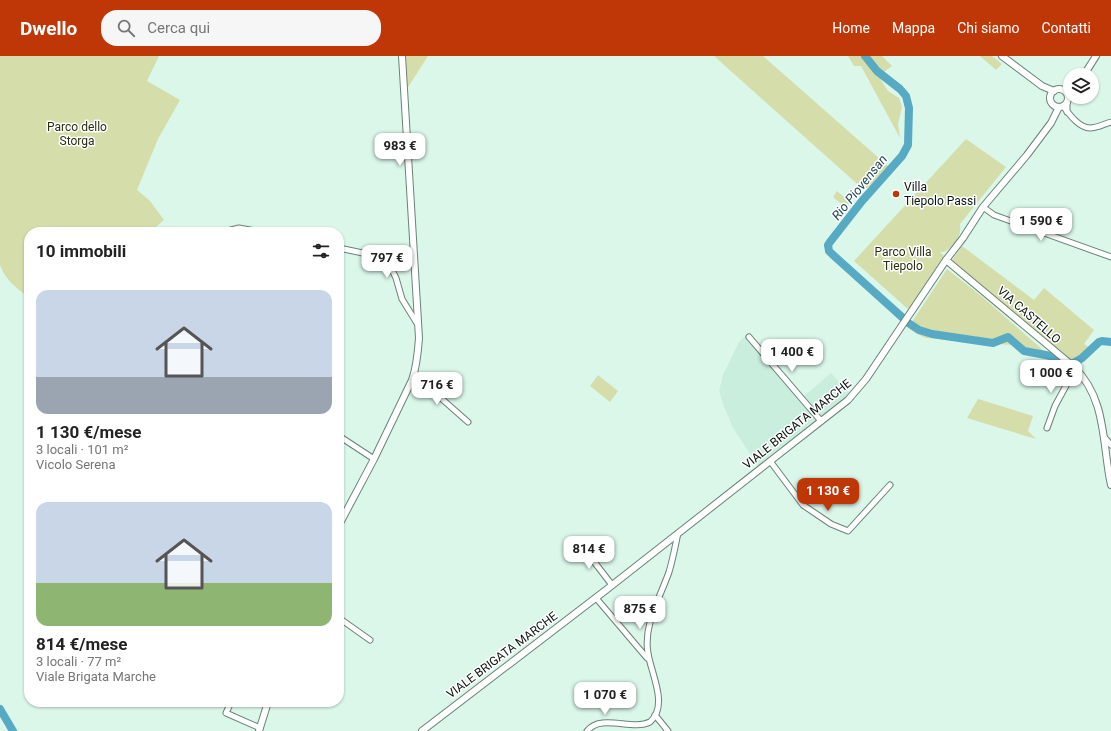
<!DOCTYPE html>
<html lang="it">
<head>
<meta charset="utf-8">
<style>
  body { margin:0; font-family:Roboto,sans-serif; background:#f6f6f6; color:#222; height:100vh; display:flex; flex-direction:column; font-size:15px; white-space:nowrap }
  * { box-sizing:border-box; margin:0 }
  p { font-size:13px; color:#767676 }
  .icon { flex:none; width:22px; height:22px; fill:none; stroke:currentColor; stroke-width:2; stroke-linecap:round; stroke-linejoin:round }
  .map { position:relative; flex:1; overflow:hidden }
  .side { position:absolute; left:24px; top:171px; width:320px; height:480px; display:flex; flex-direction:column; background:#fff; border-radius:16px; box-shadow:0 1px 3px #0004 }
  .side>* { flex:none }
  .controls { position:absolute; left:1063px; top:12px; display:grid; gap:8px }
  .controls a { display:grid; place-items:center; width:36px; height:36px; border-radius:50%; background:#fff; box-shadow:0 1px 3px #0004; font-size:20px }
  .price { position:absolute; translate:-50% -34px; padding:0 9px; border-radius:8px; background:#fff; color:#222; font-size:13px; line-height:26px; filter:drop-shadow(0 1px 2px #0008) }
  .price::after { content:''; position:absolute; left:50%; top:24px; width:12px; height:9px; margin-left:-6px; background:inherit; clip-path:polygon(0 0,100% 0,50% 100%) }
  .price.current { background:#bf3607; color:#fff }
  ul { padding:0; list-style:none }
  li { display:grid; align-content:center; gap:8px; height:212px; padding:0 12px }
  li span { display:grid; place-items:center; height:124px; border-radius:12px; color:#555 }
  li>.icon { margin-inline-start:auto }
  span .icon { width:72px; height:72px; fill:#fffc; stroke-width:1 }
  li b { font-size:17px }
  h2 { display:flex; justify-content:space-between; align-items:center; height:48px; padding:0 12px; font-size:17px }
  header { display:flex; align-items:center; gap:24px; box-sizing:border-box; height:56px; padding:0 20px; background:#bf3607; color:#fff }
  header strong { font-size:19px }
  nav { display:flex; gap:22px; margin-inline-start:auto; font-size:14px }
  .search { width:280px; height:36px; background:#f6f6f6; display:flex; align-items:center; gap:10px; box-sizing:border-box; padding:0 14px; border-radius:16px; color:#767676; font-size:15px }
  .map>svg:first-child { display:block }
</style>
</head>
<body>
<header>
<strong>Dwello</strong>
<div class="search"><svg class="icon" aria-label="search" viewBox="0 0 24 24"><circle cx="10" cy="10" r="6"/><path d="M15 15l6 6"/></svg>Cerca qui</div>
<nav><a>Home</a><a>Mappa</a><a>Chi siamo</a><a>Contatti</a></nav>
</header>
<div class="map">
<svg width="1111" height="675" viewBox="0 0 1111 675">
  <rect width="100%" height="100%" fill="#dbf7ea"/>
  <path fill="#c9eede" d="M 748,277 L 803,341 L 831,317 L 850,338 L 758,410 L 733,372 L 723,348 L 719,335 L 723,319 L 739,286 Z"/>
  <g fill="#d5ddaa">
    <path d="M 0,0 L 159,0 L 147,25 L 180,44 L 158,83 L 137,134 L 150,145 L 164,164 L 150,176 L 29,176 L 29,242 C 17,232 5,224 0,209 Z"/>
    <path d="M 405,0 L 428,0 L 407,33 Z"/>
    <path d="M 714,0 L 763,0 L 889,111 L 871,129 L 864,134 Z"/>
    <path d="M 848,0 L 882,0 L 892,10 L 884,16 L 881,24 L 888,35 L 899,42 L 902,51 L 898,68 L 900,82 L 861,10 L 854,10 Z"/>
    <path d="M 980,0 L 992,0 L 1002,8 L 996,14 Z"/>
    <path d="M 966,83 L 1006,111 L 960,168 C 962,181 955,189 944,196 L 940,196 L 944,200 L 909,254 L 854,205 Z"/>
    <path d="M 837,135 L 850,146 L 845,151 L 833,141 Z"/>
    <path d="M 962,190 L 1034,244 L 1044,232 L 1094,274 L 1084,288 L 1093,294 L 1075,313 L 950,207 Z"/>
    <path d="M 947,213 L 980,239 L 1066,314 L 1049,304 L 1011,289 L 926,282 L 917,278 L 908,272 Z"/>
    <path d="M 598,319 L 618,335 L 610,346 L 590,330 Z"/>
    <path d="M 978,343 L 1033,360 L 1028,375 L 1036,383 L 967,362 Z"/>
  </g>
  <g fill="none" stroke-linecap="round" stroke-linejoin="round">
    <g stroke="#57aac3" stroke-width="8">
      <path d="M 865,0 L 877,15 L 900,33 L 906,40 L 909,52 L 908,89 L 902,100 L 862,145 L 830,186 L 828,189 L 829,195 L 832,198 L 903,262"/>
      <path d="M 907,266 L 919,274 L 932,278 L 993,287 L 1008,281 L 1024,295 L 1051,300 L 1067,311 L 1082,302 L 1099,286 L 1102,285 L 1111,286"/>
      <path d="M 0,653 L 13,675"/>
    </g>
    <g stroke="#698377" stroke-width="7">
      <g id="minor">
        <path d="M 1067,46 L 1067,56"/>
        <path d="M 1063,50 C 1069,58 1079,72 1090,72 C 1097,72 1104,68 1111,66"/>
        <path d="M 983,151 L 994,159 L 1111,201"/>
        <path d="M 223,176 L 239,172 L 261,176"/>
        <path d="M 339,192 L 372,199 L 378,202 L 389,211 L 393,216 L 396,222 L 402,243 L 418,269"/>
        <path d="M 749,281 L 821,365"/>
        <path d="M 412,324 L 425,328 L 468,366"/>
        <path d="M 1047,372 L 1055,350 L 1075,313"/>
        <path d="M 339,380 L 374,403"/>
        <path d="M 1105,382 L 1111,389"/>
        <path d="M 770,405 L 803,449 L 831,468 L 848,475 L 890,429"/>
        <path d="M 577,488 L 585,494 L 612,529"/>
        <path d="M 596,542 L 647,602"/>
        <path d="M 339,562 L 370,584"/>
        <path d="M 231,646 L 226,657 L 260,672"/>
        <path d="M 655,659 L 668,675"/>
        <path d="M 587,675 C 601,657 632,675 650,666 C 669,649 651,618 648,597 C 643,569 660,542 669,516 C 673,503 675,491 678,477"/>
      </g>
    </g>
    <g stroke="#698377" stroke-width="8">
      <g id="tertiary">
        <path d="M 1002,0 L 1042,30 L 1054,35"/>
        <path d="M 1084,19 L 1096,0"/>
        <circle cx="1059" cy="42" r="9"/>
        <path d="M 946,204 L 1074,311 C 1107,343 1102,388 1111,429"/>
        <path d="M 339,469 L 374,403 L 412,324 C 417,310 418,296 419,282 L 402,0"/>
        <path d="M 259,675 L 268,646"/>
        <path d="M 422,675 L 606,534 L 848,344 L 866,323 L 946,204 L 963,182 L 983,151 L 1027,99 L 1051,67 L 1059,51"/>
      </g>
    </g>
    <use href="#minor" stroke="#fff" stroke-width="5"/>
    <use href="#tertiary" stroke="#fff" stroke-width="6"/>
  </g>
  <circle fill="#bf3607" stroke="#fff" stroke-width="1.5" cx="896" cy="138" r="4"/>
  <g text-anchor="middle" stroke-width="3" stroke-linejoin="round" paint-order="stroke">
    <g font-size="12" fill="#2b2e10" stroke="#fff">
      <text x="77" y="75">Parco dello<tspan x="77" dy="14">Storga</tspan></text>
      <text x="903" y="200">Parco Villa<tspan x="903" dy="14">Tiepolo</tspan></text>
    </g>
    <g font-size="12" fill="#09130f" stroke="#fff" text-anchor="start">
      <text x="904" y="135">Villa<tspan x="904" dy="14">Tiepolo Passi</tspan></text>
    </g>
    <g font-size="12" fill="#09130f" stroke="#fff">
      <text transform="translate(1029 259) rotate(41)" y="4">VIA CASTELLO</text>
      <text transform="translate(797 368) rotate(-39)" y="4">VIALE BRIGATA MARCHE</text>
      <text transform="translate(502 599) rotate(-37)" y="4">VIALE BRIGATA MARCHE</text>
    </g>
    <g font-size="13" font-style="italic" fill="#224954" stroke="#fff">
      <text transform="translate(859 131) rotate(-51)" y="5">Rio Piovensan</text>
    </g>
  </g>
</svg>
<div class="controls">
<a><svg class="icon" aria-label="layers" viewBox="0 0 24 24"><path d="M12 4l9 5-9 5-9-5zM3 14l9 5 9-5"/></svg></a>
</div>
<b class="price" style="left:400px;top:111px">983 €</b>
<b class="price" style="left:1041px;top:186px">1 590 €</b>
<b class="price" style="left:387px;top:223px">797 €</b>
<b class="price" style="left:792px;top:317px">1 400 €</b>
<b class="price" style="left:1051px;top:338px">1 000 €</b>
<b class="price" style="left:437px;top:350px">716 €</b>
<b class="price current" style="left:828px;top:456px">1 130 €</b>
<b class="price" style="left:589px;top:514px">814 €</b>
<b class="price" style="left:640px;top:574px">875 €</b>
<b class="price" style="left:605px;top:660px">1 070 €</b>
<section class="side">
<h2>10 immobili<svg class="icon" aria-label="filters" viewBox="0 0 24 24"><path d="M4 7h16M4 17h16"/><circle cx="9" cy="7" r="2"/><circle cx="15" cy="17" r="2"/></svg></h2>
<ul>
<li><span style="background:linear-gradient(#c9d6e8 70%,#9aa5b1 0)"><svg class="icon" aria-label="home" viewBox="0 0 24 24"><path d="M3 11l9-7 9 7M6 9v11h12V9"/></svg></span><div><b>1 130 €/mese</b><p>3 locali · 101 m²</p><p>Vicolo Serena</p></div></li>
<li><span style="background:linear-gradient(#c9d6e8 65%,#8fb573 0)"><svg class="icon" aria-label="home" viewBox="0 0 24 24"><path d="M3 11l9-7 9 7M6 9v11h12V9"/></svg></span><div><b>814 €/mese</b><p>3 locali · 77 m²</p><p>Viale Brigata Marche</p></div></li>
</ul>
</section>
</div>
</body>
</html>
